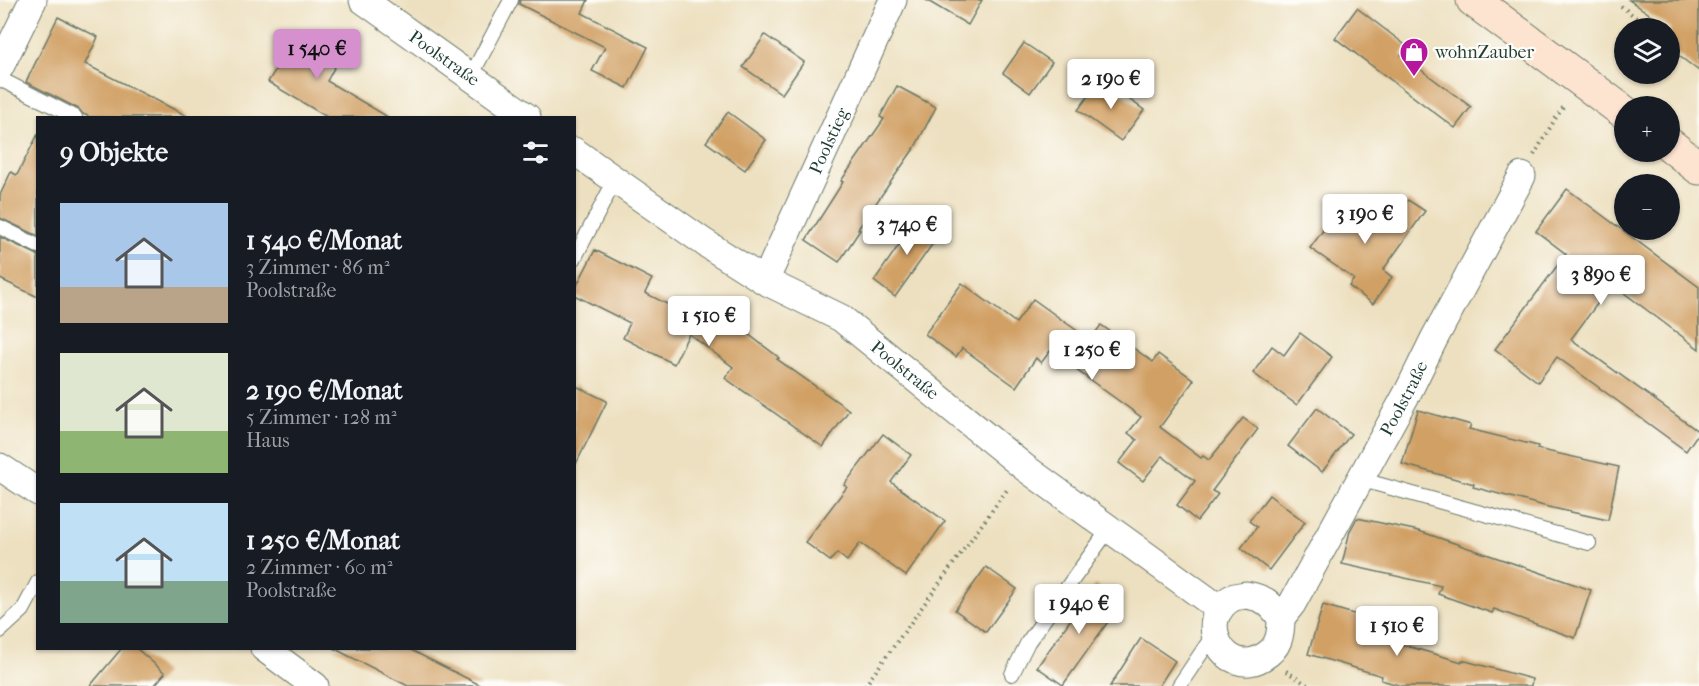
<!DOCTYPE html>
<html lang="de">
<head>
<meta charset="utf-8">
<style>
  body { margin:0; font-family:"IM FELL French Canon",serif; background:#20242c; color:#f1f3f6; height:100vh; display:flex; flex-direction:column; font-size:22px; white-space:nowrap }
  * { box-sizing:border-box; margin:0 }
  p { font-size:20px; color:#9ea1a6 }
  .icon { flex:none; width:33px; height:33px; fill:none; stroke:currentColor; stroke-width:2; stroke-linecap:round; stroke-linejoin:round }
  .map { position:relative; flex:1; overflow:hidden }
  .panel { position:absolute; left:36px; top:116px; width:540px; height:534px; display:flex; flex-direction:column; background:#171b24; border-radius:0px; box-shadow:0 2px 4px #0004 }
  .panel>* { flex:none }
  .fabs { position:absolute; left:1614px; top:18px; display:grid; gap:12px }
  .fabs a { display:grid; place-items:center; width:66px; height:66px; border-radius:50%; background:#171b24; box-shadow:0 2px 4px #0004; font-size:30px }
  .price { position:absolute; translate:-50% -51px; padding:0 14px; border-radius:6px; background:#fff; color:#222; font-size:20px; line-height:39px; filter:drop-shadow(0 2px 3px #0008) }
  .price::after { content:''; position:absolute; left:50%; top:36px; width:18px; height:14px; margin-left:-9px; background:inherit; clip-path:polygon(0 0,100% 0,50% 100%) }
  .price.current { background:#d690ce; color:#111 }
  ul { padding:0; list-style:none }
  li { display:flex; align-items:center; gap:18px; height:150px; padding:0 24px }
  li span { display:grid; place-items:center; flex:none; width:168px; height:120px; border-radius:0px; color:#555 }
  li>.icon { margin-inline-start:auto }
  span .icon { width:72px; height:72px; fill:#fffc; stroke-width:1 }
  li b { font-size:26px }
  h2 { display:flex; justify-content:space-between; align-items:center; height:72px; padding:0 24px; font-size:26px }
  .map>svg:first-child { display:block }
</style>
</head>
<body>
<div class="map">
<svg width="1699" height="686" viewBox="0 0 1699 686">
  <rect width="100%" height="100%" fill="#fdfcf7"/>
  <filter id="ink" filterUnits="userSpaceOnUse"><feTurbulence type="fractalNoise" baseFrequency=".0167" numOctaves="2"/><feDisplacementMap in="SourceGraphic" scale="12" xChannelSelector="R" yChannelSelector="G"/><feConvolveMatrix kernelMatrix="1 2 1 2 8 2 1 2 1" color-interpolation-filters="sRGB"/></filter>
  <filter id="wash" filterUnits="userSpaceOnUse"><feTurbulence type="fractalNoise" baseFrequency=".008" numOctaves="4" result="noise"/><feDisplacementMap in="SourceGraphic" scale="24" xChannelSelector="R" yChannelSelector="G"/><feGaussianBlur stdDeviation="1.35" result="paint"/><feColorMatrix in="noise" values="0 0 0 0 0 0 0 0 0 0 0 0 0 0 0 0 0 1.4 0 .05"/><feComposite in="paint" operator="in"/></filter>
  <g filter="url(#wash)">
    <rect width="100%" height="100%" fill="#ede0c0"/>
    <g id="blocks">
      <g fill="#d1a065">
        <path d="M 520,0 L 588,0 L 582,13 L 648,47 L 627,88 L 592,71 L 605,47 L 519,4 Z"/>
        <path d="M 926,0 L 982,0 L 968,25 Z"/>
        <path d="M 1629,0 L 1699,0 L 1699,71 L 1670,49 L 1670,28 Z"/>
        <path d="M 1357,8 L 1408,47 L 1401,55 L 1471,107 L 1455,128 L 1335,38 Z"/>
        <path d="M 58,17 L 98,37 L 85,64 L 189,117 L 90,117 L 83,114 L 79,109 L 26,82 Z"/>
        <path d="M 299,31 L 341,55 L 327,81 L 388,117 L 327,117 L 268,82 Z"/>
        <path d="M 765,35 L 804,62 L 782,94 L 743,67 Z"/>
        <path d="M 1024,43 L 1052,62 L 1030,93 L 1003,73 Z"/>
        <path d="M 1101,79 L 1144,110 L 1121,141 L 1078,110 Z"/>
        <path d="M 897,86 L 936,107 L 915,147 L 858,229 L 860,230 L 839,262 L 806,240 L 843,182 L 841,181 L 884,119 L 880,117 Z"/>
        <path d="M 728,112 L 766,140 L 745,170 L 706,142 Z"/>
        <path d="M 38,134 L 38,236 L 0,218 L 0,195 L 11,172 L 17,175 Z"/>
        <path d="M 1567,189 L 1699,287 L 1699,349 L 1612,284 L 1571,339 L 1699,432 L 1686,451 L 1557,357 L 1538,382 L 1495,349 L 1566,254 L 1536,231 Z"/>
        <path d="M 1347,198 L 1388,227 L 1408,200 L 1425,211 L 1383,270 L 1392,277 L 1373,304 L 1349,286 L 1354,279 L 1310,248 Z"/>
        <path d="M 919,216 L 941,232 L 895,297 L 874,281 Z"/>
        <path d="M 0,237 L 38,255 L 38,297 L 0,279 Z"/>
        <path d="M 595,250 L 652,279 L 645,293 L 723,332 L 731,321 L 777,356 L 779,358 L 777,359 L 849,410 L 823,447 L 725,378 L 733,367 L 689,334 L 674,364 L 623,338 L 630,323 L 574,295 L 574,291 Z"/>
        <path d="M 962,283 L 1016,323 L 1033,299 L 1090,340 L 1101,325 L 1153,362 L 1158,354 L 1194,380 L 1160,427 L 1201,458 L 1203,456 L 1209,460 L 1243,418 L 1258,429 L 1212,491 L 1218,494 L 1197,521 L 1177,505 L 1195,481 L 1162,456 L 1143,481 L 1119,463 L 1137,440 L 1128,433 L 1141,417 L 1050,351 L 1041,363 L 1036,358 L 1016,387 L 962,348 L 956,357 L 925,334 Z"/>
        <path d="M 1300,333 L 1332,357 L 1297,405 L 1253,373 L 1272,346 L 1284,355 Z"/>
        <path d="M 574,385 L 607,401 L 574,468 Z"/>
        <path d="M 1317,408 L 1351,434 L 1322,472 L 1288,446 Z"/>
        <path d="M 1418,410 L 1471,425 L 1469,429 L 1538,446 L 1537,449 L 1619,467 L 1608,520 L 1548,507 L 1473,487 L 1474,484 L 1402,464 Z"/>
        <path d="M 883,434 L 911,455 L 891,482 L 945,521 L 906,576 L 860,543 L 847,561 L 837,553 L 830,561 L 805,542 L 847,487 L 844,485 Z"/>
        <path d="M 1269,495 L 1305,522 L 1269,570 L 1241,548 L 1257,527 L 1249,521 Z"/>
        <path d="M 1357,518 L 1419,531 L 1591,590 L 1575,638 L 1494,609 L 1492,613 L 1438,594 L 1441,586 L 1342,564 L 1350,531 Z"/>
        <path d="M 986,567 L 1017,589 L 986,632 L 955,610 Z"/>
        <path d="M 1095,585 L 1117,600 L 1117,609 L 1063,685 L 1037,667 Z"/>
        <path d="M 1323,605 L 1374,620 L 1369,635 L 1462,662 L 1462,660 L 1532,679 L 1531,686 L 1402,686 L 1381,680 L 1382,676 L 1308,654 Z"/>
        <path d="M 1141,638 L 1175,661 L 1159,686 L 1110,686 Z"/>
        <path d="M 122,648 L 136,648 L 165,673 L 154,686 L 90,686 Z"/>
        <path d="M 333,648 L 407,648 L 482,686 L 408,686 Z"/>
      </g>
    </g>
  </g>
  <g filter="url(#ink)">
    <use href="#blocks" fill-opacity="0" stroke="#677665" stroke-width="1.5"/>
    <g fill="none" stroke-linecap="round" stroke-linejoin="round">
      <g stroke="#677665" stroke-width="16">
        <g id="service">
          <path d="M 471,76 L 511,0"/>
          <path d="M 0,79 L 75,117"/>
          <path d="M 0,227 L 38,246"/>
          <path d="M 574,259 L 615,180"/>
          <path d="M 1359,479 L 1589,543"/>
          <path d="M 0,631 L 23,610 L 38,582"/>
          <path d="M 1012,674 L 1028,642 L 1109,529"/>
          <path d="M 1179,686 L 1214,634"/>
        </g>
      </g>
      <g stroke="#677665" stroke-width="29">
        <g id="minor">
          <path id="s1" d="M 363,0 L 527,117"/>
          <path d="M 0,67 L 33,0"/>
          <path id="s2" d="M 574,151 L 705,243 L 765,281 L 841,318 L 1024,467 L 1220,609"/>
          <path id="s3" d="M 765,281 L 893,0"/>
          <path d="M 0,467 L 38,492"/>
          <path d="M 1246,595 C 1265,598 1270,603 1281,618 C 1281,635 1279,648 1263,657 C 1225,680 1193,619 1232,598 C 1236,596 1241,596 1246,595 Z"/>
          <path id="s4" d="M 1281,618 L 1292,604 L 1409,390 L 1434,339 L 1522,176"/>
          <path d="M 264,648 L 315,686"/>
        </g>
      </g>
      <g stroke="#677665" stroke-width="35">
        <g id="secondary">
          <path d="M 1473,0 L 1624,112"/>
          <path d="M 1670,145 L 1699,168"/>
        </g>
      </g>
      <g stroke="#677665" stroke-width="4" stroke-dasharray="1.5 4.5" stroke-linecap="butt">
        <path d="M 1621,6 L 1650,28"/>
        <path d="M 1534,155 L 1557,116 L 1565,105"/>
        <path d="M 1286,671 L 1309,686"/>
        <path d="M 865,686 L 1009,487"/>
      </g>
      <use href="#service" stroke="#fff" stroke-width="14"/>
      <use href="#minor" stroke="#fff" stroke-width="27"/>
      <use href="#secondary" stroke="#fde4d1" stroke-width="33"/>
    </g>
  </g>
  <defs>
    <g id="shop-pin" transform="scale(1.5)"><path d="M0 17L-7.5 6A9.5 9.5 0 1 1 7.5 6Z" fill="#b5179e" stroke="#fdfcf7"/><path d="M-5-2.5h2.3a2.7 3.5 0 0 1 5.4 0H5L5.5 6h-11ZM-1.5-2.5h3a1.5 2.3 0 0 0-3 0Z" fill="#fff"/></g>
  </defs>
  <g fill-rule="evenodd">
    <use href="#shop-pin" x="1414" y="52"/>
  </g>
  <g text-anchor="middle" stroke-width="4.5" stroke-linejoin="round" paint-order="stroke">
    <g font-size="18" fill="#1f3d34" stroke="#fdfcf7" text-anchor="start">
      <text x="1435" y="58">wohnZauber</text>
    </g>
    <g font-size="18" fill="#1f3d34" stroke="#fdfcf7">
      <text dy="6" stroke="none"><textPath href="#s1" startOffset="100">Poolstraße</textPath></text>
      <text dy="6" stroke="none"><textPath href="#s3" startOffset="154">Poolstieg</textPath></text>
      <text dy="6" stroke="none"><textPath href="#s2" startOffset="398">Poolstraße</textPath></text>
      <text dy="6" stroke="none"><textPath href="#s4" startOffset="252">Poolstraße</textPath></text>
    </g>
  </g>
</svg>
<div class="fabs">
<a><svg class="icon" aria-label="layers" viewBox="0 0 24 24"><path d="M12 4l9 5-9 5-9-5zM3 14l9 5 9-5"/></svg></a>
<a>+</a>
<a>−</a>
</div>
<b class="price current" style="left:317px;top:80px">1 540 €</b>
<b class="price" style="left:1111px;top:110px">2 190 €</b>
<b class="price" style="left:1365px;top:245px">3 190 €</b>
<b class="price" style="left:907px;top:256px">3 740 €</b>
<b class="price" style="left:1601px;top:306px">3 890 €</b>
<b class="price" style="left:709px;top:347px">1 510 €</b>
<b class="price" style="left:1092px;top:381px">1 250 €</b>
<b class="price" style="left:1079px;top:635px">1 940 €</b>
<b class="price" style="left:1397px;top:657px">1 510 €</b>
<section class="panel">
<h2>9 Objekte<svg class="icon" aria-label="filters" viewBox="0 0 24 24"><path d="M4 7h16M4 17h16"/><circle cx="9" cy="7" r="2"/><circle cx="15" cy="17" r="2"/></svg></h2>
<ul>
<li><span style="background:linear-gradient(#a9c7e8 70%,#b9a48a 0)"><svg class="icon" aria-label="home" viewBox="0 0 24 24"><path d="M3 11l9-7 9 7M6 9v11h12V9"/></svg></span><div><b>1 540 €/Monat</b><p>3 Zimmer · 86 m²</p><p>Poolstraße</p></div></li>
<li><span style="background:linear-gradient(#dfe7d0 65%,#8fb573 0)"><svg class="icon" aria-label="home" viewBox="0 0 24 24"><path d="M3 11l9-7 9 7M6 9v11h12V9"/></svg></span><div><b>2 190 €/Monat</b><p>5 Zimmer · 128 m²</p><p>Haus</p></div></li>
<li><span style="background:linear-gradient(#bfe0f5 65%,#7fa58c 0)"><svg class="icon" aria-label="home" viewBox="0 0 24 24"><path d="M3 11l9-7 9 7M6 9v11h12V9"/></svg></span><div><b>1 250 €/Monat</b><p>2 Zimmer · 60 m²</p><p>Poolstraße</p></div></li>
</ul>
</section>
</div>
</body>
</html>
